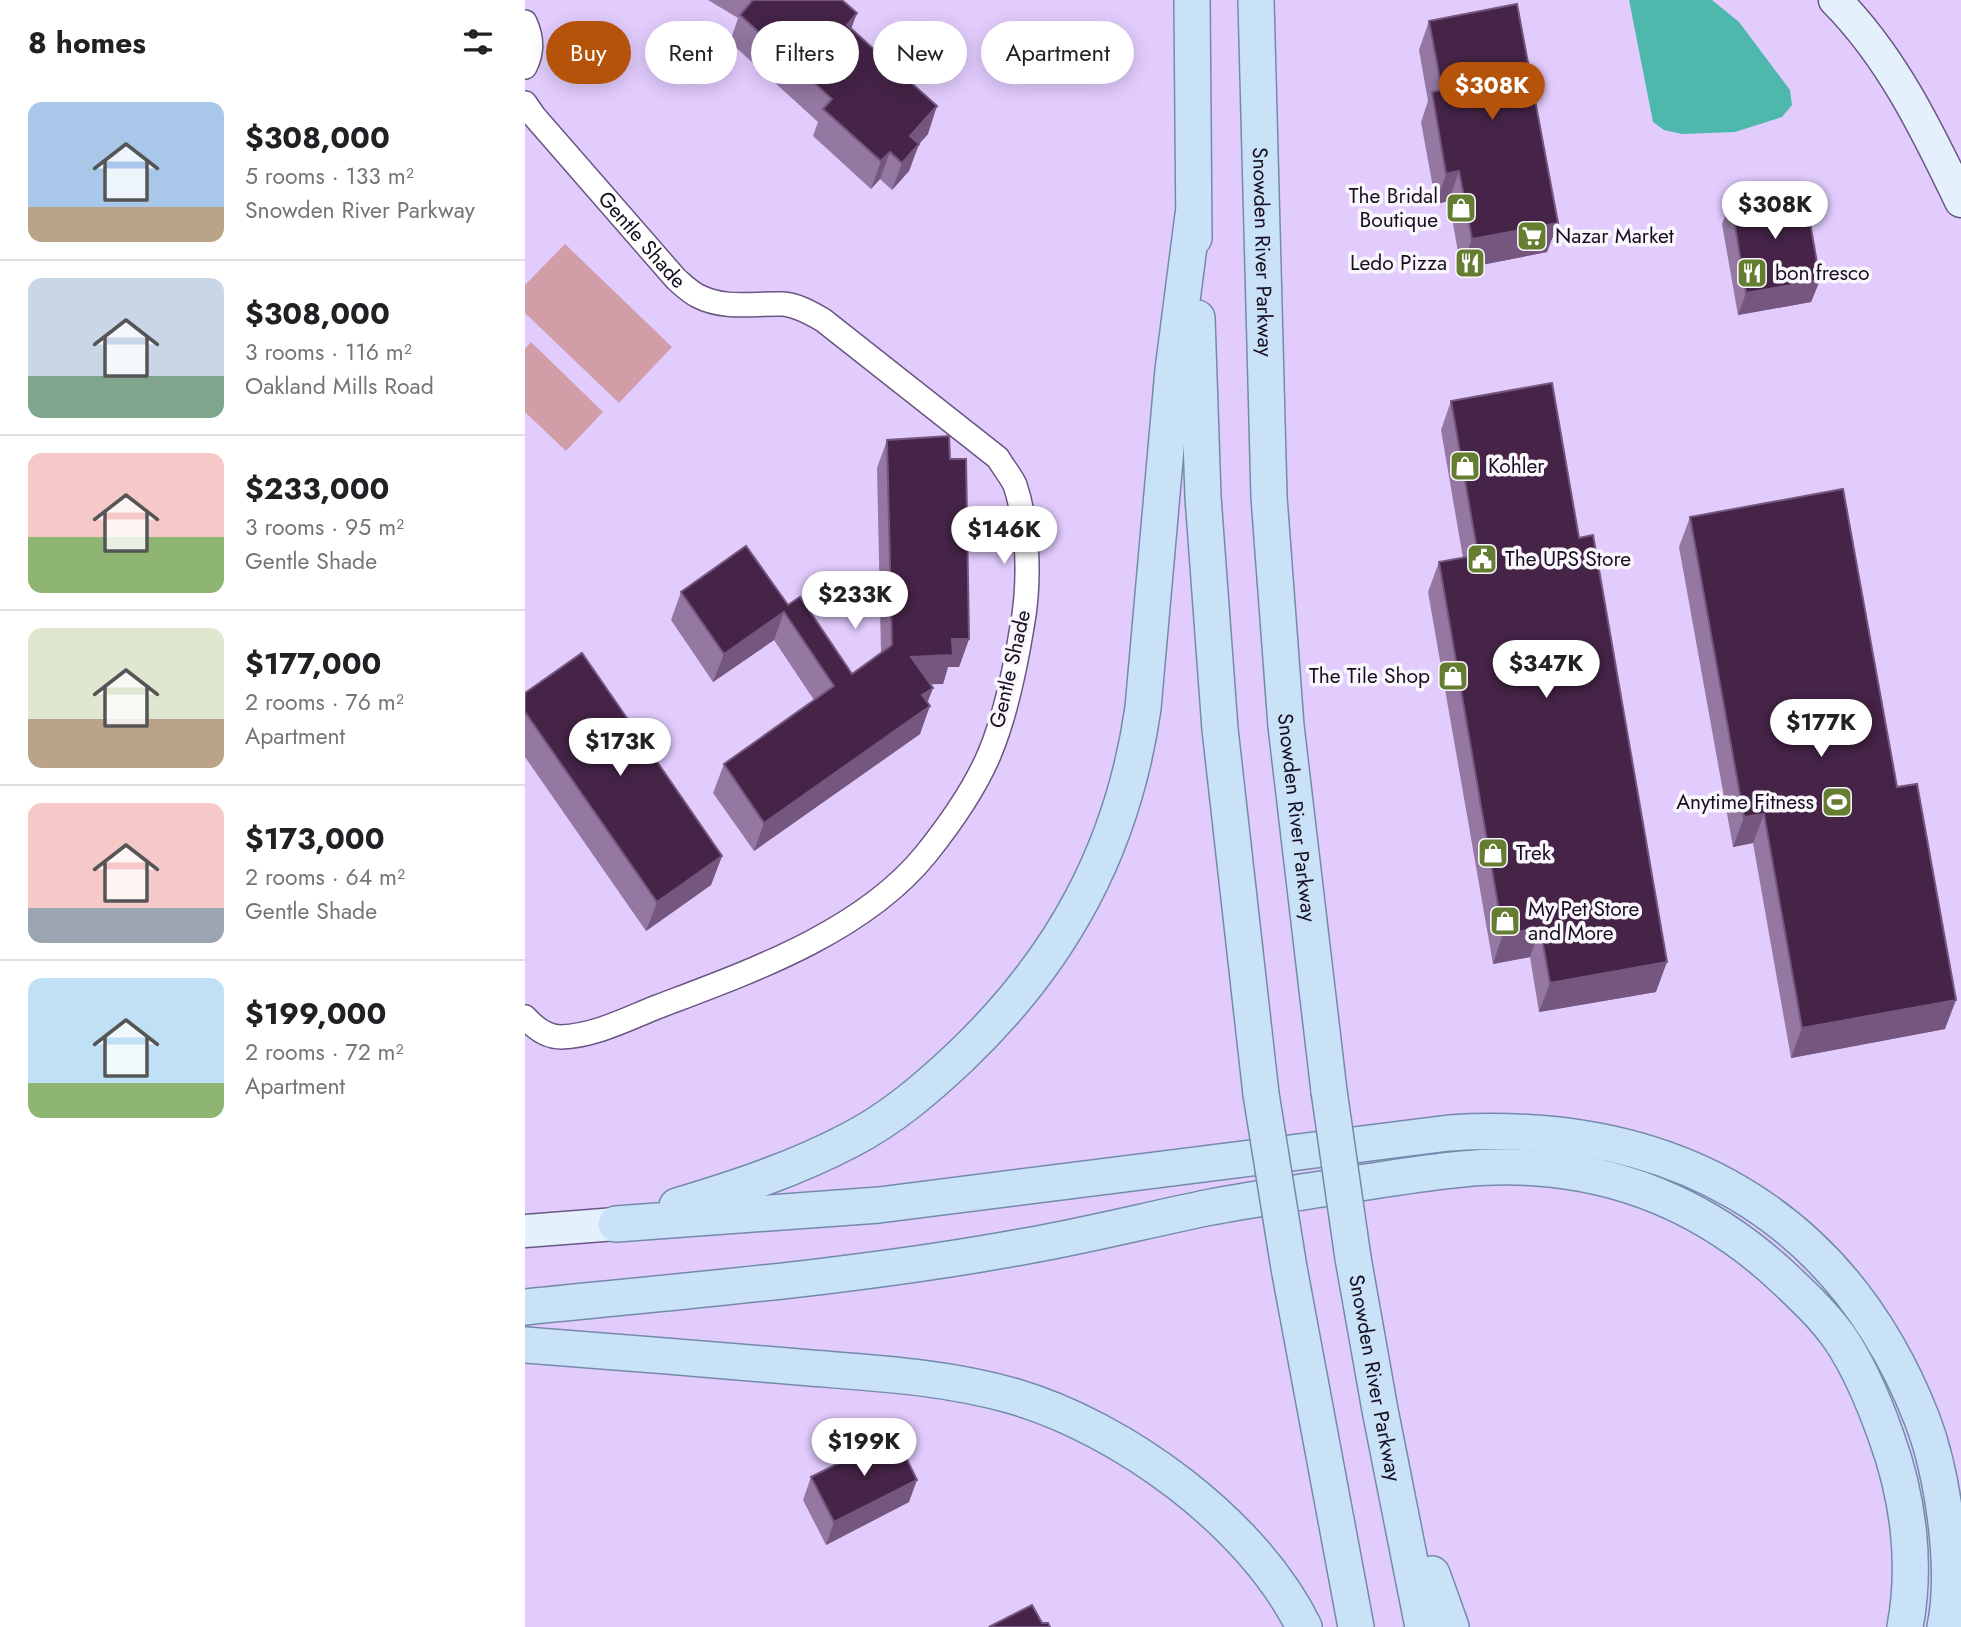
<!DOCTYPE html>
<html lang="en">
<head>
<meta charset="utf-8">
<style>
  body { margin:0; font-family:Jost,sans-serif; background:#f6f6f6; color:#202124; height:100vh; display:flex; flex-direction:column; font-size:26px; white-space:nowrap }
  * { box-sizing:border-box; margin:0 }
  p { font-size:23px; color:#757577 }
  .icon { flex:none; width:38px; height:38px; fill:none; stroke:currentColor; stroke-width:2; stroke-linecap:round; stroke-linejoin:round }
  .map { position:relative; flex:1; overflow:hidden }
  .drawer { display:flex; flex-direction:column; background:#fff; width:525px }
  .drawer>* { flex:none }
  .hud { position:absolute; left:21px; top:21px; width:665px; height:63px; display:flex; gap:14px }
  .price { position:absolute; translate:-50% -60px; padding:0 16px; border-radius:24px; background:#fff; color:#222; font-size:23px; line-height:46px; filter:drop-shadow(0 2px 4px #0008) }
  .price::after { content:''; position:absolute; left:50%; top:42px; width:21px; height:16px; margin-left:-10px; background:inherit; clip-path:polygon(0 0,100% 0,50% 100%) }
  .price.active { background:#b45309; color:#fff }
  ul { padding:0; list-style:none }
  li { display:flex; align-items:center; gap:21px; height:175px; padding:0 28px }
  li+li { border-top:2px solid #e0e0e0 }
  li span { display:grid; place-items:center; flex:none; width:196px; height:140px; border-radius:14px; color:#555 }
  li>.icon { margin-inline-start:auto }
  span .icon { width:84px; height:84px; fill:#fffc; stroke-width:1 }
  li b { font-size:30px }
  h2 { display:flex; justify-content:space-between; align-items:center; height:84px; padding:0 28px; font-size:30px }
  .pill { padding:0 24px; border-radius:32px; background:#fff; box-shadow:0 4px 18px #0003; font-size:24px; line-height:63px }
  .pill.active { background:#b45309; color:#fff }
  main { display:flex; flex:1; min-height:0 }
  .map>svg:first-child { display:block }
</style>
</head>
<body>
<main>
<section class="drawer">
<h2>8 homes<svg class="icon" aria-label="filters" viewBox="0 0 24 24"><path d="M4 7h16M4 17h16"/><circle cx="9" cy="7" r="2"/><circle cx="15" cy="17" r="2"/></svg></h2>
<ul>
<li><span style="background:linear-gradient(#a9c7e8 75%,#b9a48a 0)"><svg class="icon" aria-label="home" viewBox="0 0 24 24"><path d="M3 11l9-7 9 7M6 9v11h12V9"/></svg></span><div><b>$308,000</b><p>5 rooms · 133 m²</p><p>Snowden River Parkway</p></div></li>
<li><span style="background:linear-gradient(#c9d6e8 70%,#7fa58c 0)"><svg class="icon" aria-label="home" viewBox="0 0 24 24"><path d="M3 11l9-7 9 7M6 9v11h12V9"/></svg></span><div><b>$308,000</b><p>3 rooms · 116 m²</p><p>Oakland Mills Road</p></div></li>
<li><span style="background:linear-gradient(#f6c9c9 60%,#8fb573 0)"><svg class="icon" aria-label="home" viewBox="0 0 24 24"><path d="M3 11l9-7 9 7M6 9v11h12V9"/></svg></span><div><b>$233,000</b><p>3 rooms · 95 m²</p><p>Gentle Shade</p></div></li>
<li><span style="background:linear-gradient(#dfe7d0 65%,#b9a48a 0)"><svg class="icon" aria-label="home" viewBox="0 0 24 24"><path d="M3 11l9-7 9 7M6 9v11h12V9"/></svg></span><div><b>$177,000</b><p>2 rooms · 76 m²</p><p>Apartment</p></div></li>
<li><span style="background:linear-gradient(#f6c9c9 75%,#9aa5b1 0)"><svg class="icon" aria-label="home" viewBox="0 0 24 24"><path d="M3 11l9-7 9 7M6 9v11h12V9"/></svg></span><div><b>$173,000</b><p>2 rooms · 64 m²</p><p>Gentle Shade</p></div></li>
<li><span style="background:linear-gradient(#bfe0f5 75%,#8fb573 0)"><svg class="icon" aria-label="home" viewBox="0 0 24 24"><path d="M3 11l9-7 9 7M6 9v11h12V9"/></svg></span><div><b>$199,000</b><p>2 rooms · 72 m²</p><p>Apartment</p></div></li>
</ul>
</section>
<div class="map">
<svg width="1436" height="1627" viewBox="0 0 1436 1627">
  <rect width="100%" height="100%" fill="#e2ccfe"/>
  <g fill="#d19ea8">
    <path d="M 40,244 L 147,347 L 94,403 L 0,313 L 0,285 Z"/>
    <path d="M 6,342 L 78,412 L 41,451 L 0,412 L 0,349 Z"/>
  </g>
  <path fill="#4fb8ac" d="M 1104,0 L 1187,0 L 1214,22 L 1265,90 L 1267,105 L 1257,117 L 1210,132 L 1157,134 L 1139,130 L 1128,122 Z"/>
  <g fill="none" stroke-linecap="round" stroke-linejoin="round">
    <g stroke="#6a5682" stroke-width="26">
      <g id="street">
        <path d="M 0,22 C 7,37 8,52 0,67"/>
        <path id="s1" d="M 0,103 L 9,116 L 151,279 C 158,285 165,292 173,296 C 200,310 229,303 258,304 C 272,305 286,313 298,320 L 473,458 C 478,467 486,476 490,485 C 504,527 505,584 497,627 C 490,670 481,715 464,755 C 449,790 425,824 401,854 C 337,933 224,972 132,1007 C 102,1019 69,1036 36,1037 C 21,1037 9,1027 0,1017"/>
      </g>
    </g>
    <g stroke="#6a5682" stroke-width="35">
      <g id="secondary">
        <path d="M 1310,0 C 1366,56 1402,130 1436,201"/>
        <path d="M 0,1231 L 91,1224"/>
      </g>
    </g>
    <g stroke="#738baa" stroke-width="38">
      <g id="primary">
        <path d="M 667,0 L 669,238"/>
        <path id="s2" d="M 731,0 L 744,497 L 761,726 L 804,1091"/>
        <path d="M 672,318 L 678,497 L 695,729 L 736,1094"/>
        <path d="M 152,1206 C 212,1188 270,1169 325,1140 C 366,1119 401,1089 435,1057 C 537,960 598,848 618,708 L 648,370 L 668,215"/>
        <path d="M 91,1224 L 354,1205 L 924,1133 C 1143,1119 1315,1210 1397,1419 C 1418,1474 1432,1569 1420,1627"/>
        <path id="s3" d="M 828,1258 L 855,1410 L 898,1627"/>
        <path d="M 764,1268 L 831,1627"/>
        <path d="M 0,1307 C 166,1290 332,1277 496,1247 C 560,1236 622,1220 686,1207 C 733,1198 781,1192 828,1184 C 890,1175 950,1163 1013,1168 C 1109,1175 1193,1215 1262,1281 C 1280,1298 1299,1316 1314,1337 C 1334,1366 1349,1402 1361,1436 C 1383,1496 1392,1563 1380,1627"/>
        <path d="M 0,1345 C 91,1352 183,1359 274,1367 C 345,1373 419,1376 488,1396 C 598,1428 728,1523 779,1627"/>
        <path d="M 907,1574 L 926,1627"/>
      </g>
    </g>
    <use href="#street" stroke="#fff" stroke-width="23"/>
    <use href="#secondary" stroke="#e4f1fc" stroke-width="32"/>
    <use href="#primary" stroke="#c9e2f8" stroke-width="35"/>
    <g stroke="#738baa" stroke-width="38" stroke-linecap="butt">
      <g id="primary-bridge">
        <path d="M 804,1091 L 828,1258"/>
        <path d="M 736,1094 L 764,1268"/>
      </g>
    </g>
    <use href="#primary-bridge" stroke="#c9e2f8" stroke-width="35"/>
  </g>
  <g fill="#9478a2">
    <path d="M 183,0 L 317,0 L 326,29 L 403,134 L 394,144 L 384,171 L 367,190 L 355,179 L 346,189 L 288,136 L 293,122 L 205,42 L 213,18 Z"/>
    <path d="M 904,21 L 1033,223 L 1022,252 L 936,269 L 924,201 L 911,204 L 896,122 L 903,101 L 894,50 Z"/>
    <path d="M 1206,201 L 1295,280 L 1286,302 L 1213,315 L 1197,224 Z"/>
    <path d="M 926,401 L 1131,992 L 1014,1012 L 1005,957 L 968,964 L 903,592 L 914,562 L 938,558 L 916,430 Z"/>
    <path d="M 362,440 L 425,459 L 444,639 L 434,667 L 423,667 L 418,684 L 405,684 L 408,688 L 402,702 L 395,734 L 229,851 L 188,793 L 199,764 L 289,700 L 249,640 L 188,682 L 146,620 L 156,592 L 263,605 L 327,674 L 356,653 L 352,468 Z"/>
    <path d="M 1165,517 L 1372,787 L 1420,1029 L 1266,1058 L 1228,843 L 1208,847 L 1154,547 Z"/>
    <path d="M 0,693 L 197,856 L 186,885 L 121,931 L 0,757 Z"/>
    <path d="M 286,1477 L 384,1502 L 301,1545 L 278,1500 Z"/>
  </g>
  <g fill="#74567e">
    <path d="M 332,13 L 322,40 L 322,25 Z"/>
    <path d="M 412,106 L 403,134 L 394,144 L 384,171 L 367,190 L 377,163 L 391,146 L 376,163 L 385,136 Z"/>
    <path d="M 365,152 L 355,179 L 346,189 L 356,161 Z"/>
    <path d="M 934,171 L 924,201 L 911,204 L 921,174 Z"/>
    <path d="M 1033,223 L 1022,252 L 936,269 L 947,239 Z"/>
    <path d="M 1295,280 L 1286,302 L 1213,315 L 1221,293 Z"/>
    <path d="M 259,612 L 249,640 L 188,682 L 199,654 Z"/>
    <path d="M 427,639 L 444,639 L 434,667 L 423,667 L 418,684 L 376,685 L 386,657 Z"/>
    <path d="M 408,688 L 400,709 L 405,706 L 395,734 L 229,851 L 239,823 Z"/>
    <path d="M 1239,814 L 1228,843 L 1208,847 L 1219,817 Z"/>
    <path d="M 197,856 L 186,885 L 121,931 L 132,902 Z"/>
    <path d="M 1015,928 L 1005,957 L 968,964 L 978,934 Z"/>
    <path d="M 1142,962 L 1131,992 L 1014,1012 L 1025,983 Z"/>
    <path d="M 1431,1000 L 1420,1029 L 1266,1058 L 1277,1028 Z"/>
    <path d="M 392,1480 L 384,1502 L 301,1545 L 309,1522 Z"/>
  </g>
  <g fill="#452447" stroke="#74567e" stroke-width="2">
    <path d="M 228,0 L 317,0 L 332,13 L 322,25 L 412,106 L 385,136 L 394,144 L 377,163 L 365,152 L 356,161 L 298,109 L 307,99 L 215,15 Z"/>
    <path d="M 992,4 L 1033,223 L 947,239 L 934,171 L 921,174 L 907,92 L 917,90 L 904,21 Z"/>
    <path d="M 1279,188 L 1295,280 L 1221,293 L 1206,201 Z"/>
    <path d="M 1027,383 L 1054,538 L 1068,535 L 1142,962 L 1025,983 L 1015,928 L 978,934 L 914,562 L 953,555 L 926,401 Z"/>
    <path d="M 424,436 L 425,459 L 441,459 L 444,639 L 427,639 L 428,655 L 386,657 L 408,688 L 397,695 L 405,706 L 239,823 L 199,764 L 309,686 L 259,612 L 199,654 L 156,592 L 221,546 L 263,605 L 275,597 L 327,674 L 367,645 L 362,440 Z"/>
    <path d="M 1318,489 L 1372,787 L 1392,784 L 1431,1000 L 1277,1028 L 1239,814 L 1219,817 L 1165,517 Z"/>
    <path d="M 57,653 L 197,856 L 132,902 L 0,712 L 0,693 Z"/>
    <path d="M 370,1435 L 392,1480 L 309,1522 L 286,1477 Z"/>
    <path d="M 507,1605 L 517,1623 L 523,1623 L 525,1627 L 464,1627 Z"/>
  </g>
  <defs>
    <g id="shop-square" transform="scale(1.575)"><rect x="-9" y="-9" width="18" height="18" rx="4" fill="#647d30" stroke="#f9f7fc"/><path d="M-5-2.5h2.3a2.7 3.5 0 0 1 5.4 0H5L5.5 6h-11ZM-1.5-2.5h3a1.5 2.3 0 0 0-3 0Z" fill="#fff"/></g>
    <g id="supermarket-square" transform="scale(1.575)"><rect x="-9" y="-9" width="18" height="18" rx="4" fill="#647d30" stroke="#f9f7fc"/><path d="M-6-5.5h2.5l.6 2H6L4.5 2H-2.5L-4.4-4H-6ZM-1.5 3.2a1.3 1.3 0 1 0 .1 0ZM3 3.2a1.3 1.3 0 1 0 .1 0Z" fill="#fff"/></g>
    <g id="restaurant-square" transform="scale(1.575)"><rect x="-9" y="-9" width="18" height="18" rx="4" fill="#647d30" stroke="#f9f7fc"/><path d="M-5-6h1v4h1v-4h1v4h1v-4h1v5L-1.5 .5V6h-2V.5L-5-1ZM5-6V6H3V1.5H1.5Q1.5-4 5-6Z" fill="#fff"/></g>
    <g id="civic-square" transform="scale(1.575)"><rect x="-9" y="-9" width="18" height="18" rx="4" fill="#647d30" stroke="#f9f7fc"/><path d="M-.6-6.5H3V-4.5H.6V-3L4-1V1h2V6H-6V1h2V-1L-.6-3ZM-1.2 2.5V6h2.4V2.5Z" fill="#fff"/></g>
    <g id="stadium-square" transform="scale(1.575)"><rect x="-9" y="-9" width="18" height="18" rx="4" fill="#647d30" stroke="#f9f7fc"/><path d="M0-5a6.5 5 0 1 0 0 10a6.5 5 0 1 0 0-10ZM-3.5-1.8h7v3.6h-7Z" fill="#fff"/></g>
  </defs>
  <g fill-rule="evenodd">
    <use href="#shop-square" x="936" y="208"/>
    <use href="#supermarket-square" x="1007" y="236"/>
    <use href="#restaurant-square" x="945" y="263"/>
    <use href="#restaurant-square" x="1227" y="273"/>
    <use href="#shop-square" x="940" y="466"/>
    <use href="#civic-square" x="957" y="559"/>
    <use href="#shop-square" x="928" y="676"/>
    <use href="#stadium-square" x="1312" y="802"/>
    <use href="#shop-square" x="968" y="853"/>
    <use href="#shop-square" x="980" y="921"/>
  </g>
  <g text-anchor="middle" stroke-width="7" stroke-linejoin="round" paint-order="stroke">
    <g font-size="21" fill="#170e20" stroke="#f9f7fc" text-anchor="start">
      <text x="913" y="203" text-anchor="end">The Bridal<tspan x="913" dy="24">Boutique</tspan></text>
      <text x="1030" y="243">Nazar Market</text>
      <text x="922" y="270" text-anchor="end">Ledo Pizza</text>
      <text x="1250" y="280">bon fresco</text>
      <text x="963" y="473">Kohler</text>
      <text x="980" y="566">The UPS Store</text>
      <text x="905" y="683" text-anchor="end">The Tile Shop</text>
      <text x="1289" y="809" text-anchor="end">Anytime Fitness</text>
      <text x="991" y="860">Trek</text>
      <text x="1003" y="916">My Pet Store<tspan x="1003" dy="24">and More</tspan></text>
    </g>
    <g font-size="21" fill="#170e20" stroke="#f9f7fc">
      <text dy="7" stroke="none"><textPath href="#s1" startOffset="180">Gentle Shade</textPath></text>
      <text dy="7" stroke="none"><textPath href="#s2" startOffset="252">Snowden River Parkway</textPath></text>
      <text transform="translate(485 669) rotate(-77)" y="7">Gentle Shade</text>
      <text dy="7" stroke="none"><textPath href="#s2" startOffset="819">Snowden River Parkway</textPath></text>
      <text dy="7" stroke="none"><textPath href="#s3" startOffset="122">Snowden River Parkway</textPath></text>
    </g>
  </g>
</svg>
<b class="price active" style="left:967px;top:122px">$308K</b>
<b class="price" style="left:1250px;top:241px">$308K</b>
<b class="price" style="left:479px;top:566px">$146K</b>
<b class="price" style="left:330px;top:631px">$233K</b>
<b class="price" style="left:1021px;top:700px">$347K</b>
<b class="price" style="left:1296px;top:759px">$177K</b>
<b class="price" style="left:95px;top:778px">$173K</b>
<b class="price" style="left:339px;top:1478px">$199K</b>
<div class="hud">
<a class="pill active">Buy</a>
<a class="pill">Rent</a>
<a class="pill">Filters</a>
<a class="pill">New</a>
<a class="pill">Apartment</a>
</div>
</div>
</main>
</body>
</html>
